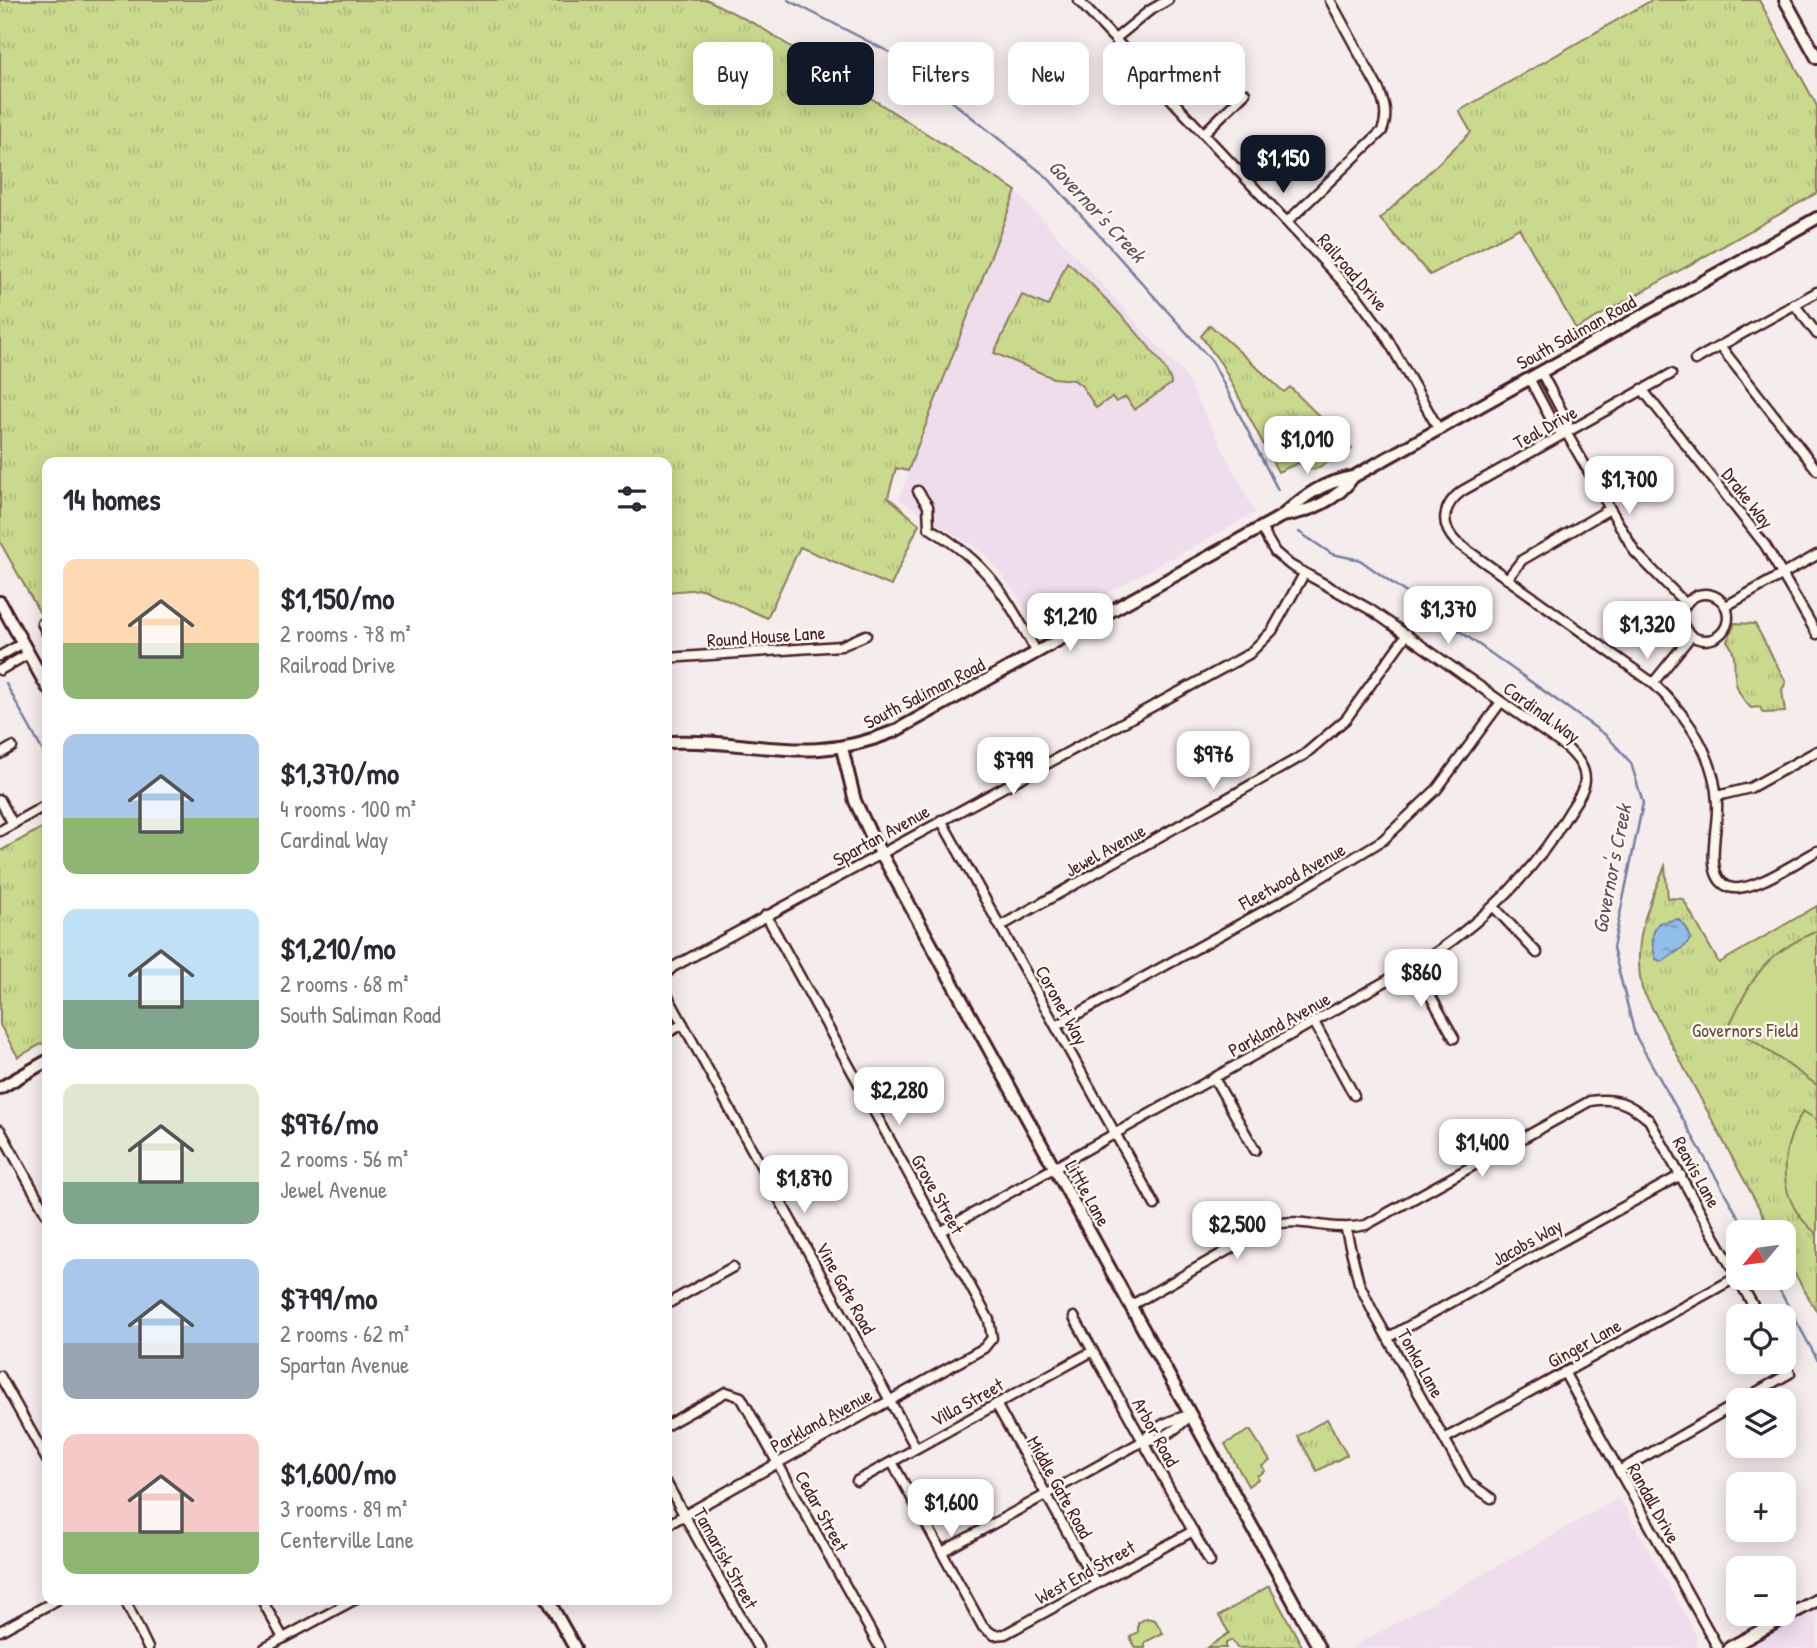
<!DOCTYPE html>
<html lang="en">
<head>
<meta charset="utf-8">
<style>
  body { margin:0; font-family:"Patrick Hand",sans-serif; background:#f2f2f3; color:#2b2b33; height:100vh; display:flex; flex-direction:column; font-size:26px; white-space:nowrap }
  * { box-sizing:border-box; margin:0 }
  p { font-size:23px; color:#7c7c81 }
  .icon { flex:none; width:38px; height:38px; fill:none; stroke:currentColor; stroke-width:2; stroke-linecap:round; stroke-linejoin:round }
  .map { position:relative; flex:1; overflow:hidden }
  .details { position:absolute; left:42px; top:457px; width:630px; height:1148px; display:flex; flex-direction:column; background:#fff; border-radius:14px; box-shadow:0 4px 18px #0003 }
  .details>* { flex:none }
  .top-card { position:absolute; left:693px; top:42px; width:665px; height:63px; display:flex; gap:14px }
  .needle { width:46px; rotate:241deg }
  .controls { position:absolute; left:1726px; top:1220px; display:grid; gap:14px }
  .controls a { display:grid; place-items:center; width:70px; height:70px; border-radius:14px; background:#fff; box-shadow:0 4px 18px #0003; font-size:35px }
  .price { position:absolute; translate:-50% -60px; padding:0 16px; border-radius:14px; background:#fff; color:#222; font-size:23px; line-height:46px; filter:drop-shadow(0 2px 4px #0008) }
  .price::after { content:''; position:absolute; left:50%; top:42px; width:21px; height:16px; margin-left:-10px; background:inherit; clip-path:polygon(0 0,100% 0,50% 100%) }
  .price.current { background:#111827; color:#fff }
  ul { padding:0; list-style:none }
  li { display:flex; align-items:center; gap:21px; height:175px; padding:0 21px }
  li span { display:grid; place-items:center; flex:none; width:196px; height:140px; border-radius:14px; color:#555 }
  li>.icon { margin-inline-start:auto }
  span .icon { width:84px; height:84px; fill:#fffc; stroke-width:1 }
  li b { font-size:30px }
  h2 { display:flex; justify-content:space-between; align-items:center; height:84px; padding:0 21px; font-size:30px }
  .tag { padding:0 24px; border-radius:14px; background:#fff; box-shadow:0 4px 18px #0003; font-size:24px; line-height:63px }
  .tag.current { background:#111827; color:#fff }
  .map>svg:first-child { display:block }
</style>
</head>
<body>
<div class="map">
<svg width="1817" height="1648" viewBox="0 0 1817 1648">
  <defs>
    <pattern id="grass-tufts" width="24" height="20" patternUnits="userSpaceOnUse" patternTransform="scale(1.75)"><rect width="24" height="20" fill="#c9da8e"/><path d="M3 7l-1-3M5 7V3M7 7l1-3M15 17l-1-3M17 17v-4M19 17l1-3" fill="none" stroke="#aebb7b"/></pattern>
    <pattern id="water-ripples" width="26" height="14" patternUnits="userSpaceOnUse" patternTransform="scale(1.75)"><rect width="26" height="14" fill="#91beeb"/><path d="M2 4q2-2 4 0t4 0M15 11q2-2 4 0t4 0" fill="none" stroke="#789abf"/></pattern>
  </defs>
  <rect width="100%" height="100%" fill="#f5ecec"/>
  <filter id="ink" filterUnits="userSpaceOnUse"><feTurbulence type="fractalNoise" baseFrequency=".0143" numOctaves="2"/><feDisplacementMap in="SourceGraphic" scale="14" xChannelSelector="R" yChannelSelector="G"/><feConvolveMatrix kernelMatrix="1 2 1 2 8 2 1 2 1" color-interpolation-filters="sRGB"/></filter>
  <g filter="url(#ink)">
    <g fill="#eedeec">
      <path d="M 1016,191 L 1186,377 L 1255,513 L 1043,628 L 1034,624 L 1016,593 L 985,554 L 899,499 Z"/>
      <path d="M 1619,1498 L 1697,1636 L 1695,1648 L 1351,1648 Z"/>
      <path d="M 1817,1600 L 1817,1648 L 1731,1648 Z"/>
    </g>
    <g fill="url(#grass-tufts)" stroke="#8a7c5c" stroke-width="2">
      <path d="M 0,0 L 708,0 L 757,25 L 1016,191 L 908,471 L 896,468 L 888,497 L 919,524 L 891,586 L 800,547 L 767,618 L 702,589 L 667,592 L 667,462 L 47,462 L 47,611 L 41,615 L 0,542 Z"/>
      <path d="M 1652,0 L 1759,0 L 1817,106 L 1817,193 L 1576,329 L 1519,228 L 1430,275 L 1380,219 L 1471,132 L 1459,111 Z"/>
      <path d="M 1067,262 C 1086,277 1172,364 1171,384 L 1134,410 L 1126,397 L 1116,402 L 1112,397 L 1096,408 L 1082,386 L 1074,380 L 1053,378 L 994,353 L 1022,295 L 1048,306 Z"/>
      <path d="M 1210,325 L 1284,392 L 1290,387 L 1352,449 L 1314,470 L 1298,463 L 1278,472 L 1222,365 L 1201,336 Z"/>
      <path d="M 1735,623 L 1755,624 L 1786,682 L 1782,690 L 1785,712 L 1763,713 L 1760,707 L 1751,708 C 1722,679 1744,661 1727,641 Z"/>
      <path d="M 47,825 L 47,1041 L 18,1057 L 0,1025 L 0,851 Z"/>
      <path d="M 1665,866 L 1668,898 L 1683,899 L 1719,963 L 1817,906 L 1817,1312 L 1783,1253 L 1783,1232 L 1772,1232 L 1642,989 C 1632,943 1647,907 1665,866 Z"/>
      <path d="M 1327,1419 L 1347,1455 L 1317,1471 L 1298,1436 Z"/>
      <path d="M 1269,1586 L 1302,1646 L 1237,1648 L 1232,1640 L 1226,1643 L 1226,1648 L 1207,1648 L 1229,1633 L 1219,1616 Z"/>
      <path d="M 1146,1618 L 1155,1620 L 1163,1633 L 1145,1642 L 1145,1648 L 1136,1648 L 1130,1637 L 1138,1632 L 1138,1623 Z"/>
    </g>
    <g fill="#c9da8e" stroke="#8a7c5c" stroke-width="2">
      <path d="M 1817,931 L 1817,1085 L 1730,1024 C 1753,976 1765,953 1817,931 Z"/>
      <path d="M 1803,1111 L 1817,1120 L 1817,1234 C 1775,1200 1778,1153 1803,1111 Z"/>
      <path d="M 1250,1430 L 1270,1461 L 1262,1466 L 1265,1471 L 1257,1476 L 1258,1479 L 1248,1486 L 1225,1444 Z"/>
    </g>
    <path fill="url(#water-ripples)" stroke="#757e9e" stroke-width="2" d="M 1678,919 L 1686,927 L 1691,938 L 1685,946 L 1662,962 L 1656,959 C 1652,948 1650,932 1659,923 Z"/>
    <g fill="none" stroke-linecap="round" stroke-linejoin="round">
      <g stroke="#757e9e" stroke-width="2.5">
        <path d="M 788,0 L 891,53 L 1047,177 L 1212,361 L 1278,490"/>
        <path d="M 1299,532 L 1332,554 L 1360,560 L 1607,736 L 1631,763 L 1643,803 L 1613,948 L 1635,1035 L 1747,1232"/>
        <path d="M 6,684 L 47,759"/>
        <path d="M 1773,1278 L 1817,1359"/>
      </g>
      <g stroke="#4a1f2b" stroke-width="13">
        <g id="street">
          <path d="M 1078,0 L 1358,298 L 1384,333 L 1438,428"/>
          <path d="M 1115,39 L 1149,11 L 1168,0"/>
          <path d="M 1204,133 L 1245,93"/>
          <path d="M 1288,221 L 1382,131 C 1388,116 1385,105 1379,90 L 1330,0"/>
          <path d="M 1794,304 L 1817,334"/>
          <path d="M 1720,346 L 1817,470"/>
          <path d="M 1695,360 L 1817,292"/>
          <path d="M 1541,372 L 1568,423 L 1567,434"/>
          <path d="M 1671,374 L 1462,491 C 1443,505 1439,524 1456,542 L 1653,683 C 1686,714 1715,755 1717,803 C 1719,827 1702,877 1729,887 C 1749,895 1798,861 1817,851"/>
          <path d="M 1529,378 L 1556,429 L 1567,434 L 1635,552 L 1686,604"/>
          <path d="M 1642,389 L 1765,545 L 1817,634"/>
          <path d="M 918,491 L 928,506 L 929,528 C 988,563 1005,594 1037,653"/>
          <path d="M 1507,579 L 1522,560 L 1608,510"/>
          <circle cx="1705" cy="617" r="23"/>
          <path d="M 1726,606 L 1817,555"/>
          <path d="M 42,623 L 47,633"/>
          <path d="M 0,656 L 23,643"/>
          <path d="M 667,658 L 841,646 L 866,635"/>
          <path d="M 0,670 L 28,654"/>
          <path d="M 1653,683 L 1691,636"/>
          <path d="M 0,754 L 12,747"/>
          <path d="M 1717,796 L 1750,788 L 1817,751"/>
          <path d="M 0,800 L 13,824"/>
          <path d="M 941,820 L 1155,1205"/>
          <path d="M 0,831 L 46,805"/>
          <path d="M 1494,907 L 1537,953"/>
          <path d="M 1001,926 L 1304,755 L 1346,719 L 1407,634"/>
          <path d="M 1414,966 L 1454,1038"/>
          <path d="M 667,973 L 673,967 L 1249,654 L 1272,631 L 1304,574"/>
          <path d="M 667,995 L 916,1448"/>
          <path d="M 1314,1022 L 1354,1095"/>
          <path d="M 1056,1026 L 1289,897 L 1383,840 L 1437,789 L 1501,702"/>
          <path d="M 667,1033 L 683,1024"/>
          <path d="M 1214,1078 L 1255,1150"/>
          <path d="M 0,1130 L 47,1215"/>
          <path d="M 1346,1230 L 1359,1283 L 1372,1310 L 1469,1483 L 1491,1498"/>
          <path d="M 940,1232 L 1434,954 C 1489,915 1534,872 1568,814 C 1574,804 1584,792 1585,780 C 1585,766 1576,757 1567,748 L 1371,610 L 1290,565 L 1275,552 L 1261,528"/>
          <path d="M 667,1304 L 733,1267"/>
          <path d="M 1130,1306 L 1272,1225 C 1302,1216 1331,1233 1366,1225 L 1590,1101 C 1616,1097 1629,1103 1649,1120 L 1759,1316"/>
          <path d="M 1074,1317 L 1210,1562"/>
          <path d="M 1389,1337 L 1681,1175"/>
          <path d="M 1564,1372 L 1718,1648"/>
          <path d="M 0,1376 L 47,1460"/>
          <path d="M 1743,1400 L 1790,1373 L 1783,1361"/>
          <path d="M 996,1404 L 1096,1584"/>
          <path d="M 667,1425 L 726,1392 L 741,1397 L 880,1648"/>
          <path d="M 1446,1438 L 1737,1277"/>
          <path d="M 1143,1441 C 1163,1440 1177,1429 1191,1415"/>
          <path d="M 892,1462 L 983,1627 L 994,1635 L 1005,1634 L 1193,1531"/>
          <path d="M 1619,1471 L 1738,1403"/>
          <path d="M 857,1481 L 1093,1351"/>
          <path d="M 667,1484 L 758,1648"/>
          <path d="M 667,1525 L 984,1348 L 992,1338 L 989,1320 L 766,915"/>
          <path d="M 942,1552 L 1143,1441 C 1156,1426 1171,1419 1191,1415"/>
          <path d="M 125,1600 L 148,1648"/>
          <path d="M 262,1600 L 283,1638"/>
          <path d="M 0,1631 L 57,1600"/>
          <path d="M 265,1648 L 354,1600"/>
        </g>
      </g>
      <g stroke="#4a1f2b" stroke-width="16">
        <g id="secondary">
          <path d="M 1785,0 L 1817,58"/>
          <path d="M 1282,516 C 1309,512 1338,500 1353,477"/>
          <path d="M 0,602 L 47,687"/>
          <path d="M 667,742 C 755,738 805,768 895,731 L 1282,516 C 1304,496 1323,482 1353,477 L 1817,218"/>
          <path d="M 842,748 L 855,801 L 871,835 L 1319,1648"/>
          <path d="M 0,1088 L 47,1061"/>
          <path d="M 548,1600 L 575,1648"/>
          <path d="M 1729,1648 L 1817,1600"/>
        </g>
      </g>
      <use href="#street" stroke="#fbf7ec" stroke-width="8"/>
      <use href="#secondary" stroke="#fbf7ec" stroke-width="10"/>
    </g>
  </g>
  <g text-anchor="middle" stroke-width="5" stroke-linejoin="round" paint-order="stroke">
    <g font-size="19" fill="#4a1f2b" stroke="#fbf7ec">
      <text transform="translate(1353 272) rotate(49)" y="7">Railroad Drive</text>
      <text transform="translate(1576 332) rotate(-29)" y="7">South Saliman Road</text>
      <text transform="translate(1545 427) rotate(-29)" y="7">Teal Drive</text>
      <text transform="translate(1748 498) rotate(52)" y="7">Drake Way</text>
      <text transform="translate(766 636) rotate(-4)" y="7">Round House Lane</text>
      <text transform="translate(924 693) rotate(-27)" y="7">South Saliman Road</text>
      <text transform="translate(1542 712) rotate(36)" y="7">Cardinal Way</text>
      <text transform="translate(881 835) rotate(-29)" y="7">Spartan Avenue</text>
      <text transform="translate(1105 850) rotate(-29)" y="7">Jewel Avenue</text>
      <text transform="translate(1292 876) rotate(-29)" y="7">Fleetwood Avenue</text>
      <text transform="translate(1062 1005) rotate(61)" y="7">Coronet Way</text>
      <text transform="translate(1279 1024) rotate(-29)" y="7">Parkland Avenue</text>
      <text transform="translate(1697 1172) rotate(61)" y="7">Reavis Lane</text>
      <text transform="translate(1088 1193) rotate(61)" y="7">Little Lane</text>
      <text transform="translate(938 1194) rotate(61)" y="7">Grove Street</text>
      <text transform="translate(1527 1242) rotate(-29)" y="7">Jacobs Way</text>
      <text transform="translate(846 1288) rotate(61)" y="7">Vine Gate Road</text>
      <text transform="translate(1584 1343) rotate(-29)" y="7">Ginger Lane</text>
      <text transform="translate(1421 1363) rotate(61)" y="7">Tonka Lane</text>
      <text transform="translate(967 1402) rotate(-29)" y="7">Villa Street</text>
      <text transform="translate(821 1420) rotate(-29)" y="7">Parkland Avenue</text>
      <text transform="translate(1156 1432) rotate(61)" y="7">Arbor Road</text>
      <text transform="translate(1060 1487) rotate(61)" y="7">Middle Gate Road</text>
      <text transform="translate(1654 1503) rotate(61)" y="7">Randall Drive</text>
      <text transform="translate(822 1511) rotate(61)" y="7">Cedar Street</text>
      <text transform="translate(726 1558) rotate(61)" y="7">Tamarisk Street</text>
      <text transform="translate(1085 1572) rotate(-29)" y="7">West End Street</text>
    </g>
    <g font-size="19" fill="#6a4e44" stroke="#fbf7ec">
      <text x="1745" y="1037">Governors Field</text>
    </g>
    <g font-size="21" font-style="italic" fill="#5f4f65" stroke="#fbf7ec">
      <text transform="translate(1097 211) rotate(47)" y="7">Governor's Creek</text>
      <text transform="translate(1612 869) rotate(-79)" y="7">Governor's Creek</text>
    </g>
  </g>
</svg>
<div class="controls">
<a><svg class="needle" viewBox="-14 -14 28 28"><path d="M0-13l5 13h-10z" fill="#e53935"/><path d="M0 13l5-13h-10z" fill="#7c7c81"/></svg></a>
<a><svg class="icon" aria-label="locate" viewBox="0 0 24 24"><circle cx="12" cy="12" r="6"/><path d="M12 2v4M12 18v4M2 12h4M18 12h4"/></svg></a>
<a><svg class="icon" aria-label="layers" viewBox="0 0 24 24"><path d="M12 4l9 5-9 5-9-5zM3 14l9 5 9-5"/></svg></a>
<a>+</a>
<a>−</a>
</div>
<b class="price current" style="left:1283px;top:195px">$1,150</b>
<b class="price" style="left:1307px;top:476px">$1,010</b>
<b class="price" style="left:1629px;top:516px">$1,700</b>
<b class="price" style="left:1448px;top:646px">$1,370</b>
<b class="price" style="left:1070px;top:653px">$1,210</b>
<b class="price" style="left:1647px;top:661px">$1,320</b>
<b class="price" style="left:1213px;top:791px">$976</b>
<b class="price" style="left:1013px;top:797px">$799</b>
<b class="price" style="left:1421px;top:1009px">$860</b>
<b class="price" style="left:899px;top:1127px">$2,280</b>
<b class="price" style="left:1482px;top:1179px">$1,400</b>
<b class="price" style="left:804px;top:1215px">$1,870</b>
<b class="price" style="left:1237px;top:1261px">$2,500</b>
<b class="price" style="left:951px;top:1539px">$1,600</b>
<div class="top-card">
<a class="tag">Buy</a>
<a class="tag current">Rent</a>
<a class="tag">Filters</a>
<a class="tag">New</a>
<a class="tag">Apartment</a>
</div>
<section class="details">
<h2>14 homes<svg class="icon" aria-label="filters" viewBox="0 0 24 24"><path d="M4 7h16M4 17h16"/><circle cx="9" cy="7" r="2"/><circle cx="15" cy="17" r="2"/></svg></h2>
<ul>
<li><span style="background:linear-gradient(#ffd9b3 60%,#8fb573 0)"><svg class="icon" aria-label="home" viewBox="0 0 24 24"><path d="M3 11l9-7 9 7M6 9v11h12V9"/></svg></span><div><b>$1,150/mo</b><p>2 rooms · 78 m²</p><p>Railroad Drive</p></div></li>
<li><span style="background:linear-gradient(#a9c7e8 60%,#8fb573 0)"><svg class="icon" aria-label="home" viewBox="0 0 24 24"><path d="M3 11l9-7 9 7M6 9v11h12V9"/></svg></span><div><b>$1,370/mo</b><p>4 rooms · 100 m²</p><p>Cardinal Way</p></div></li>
<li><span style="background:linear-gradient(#bfe0f5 65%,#7fa58c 0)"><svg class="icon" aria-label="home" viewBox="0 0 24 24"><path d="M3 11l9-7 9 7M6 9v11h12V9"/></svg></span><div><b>$1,210/mo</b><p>2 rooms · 68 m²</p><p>South Saliman Road</p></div></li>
<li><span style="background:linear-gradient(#dfe7d0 70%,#7fa58c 0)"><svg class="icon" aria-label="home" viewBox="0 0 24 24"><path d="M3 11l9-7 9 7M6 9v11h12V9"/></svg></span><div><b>$976/mo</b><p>2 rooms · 56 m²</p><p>Jewel Avenue</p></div></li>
<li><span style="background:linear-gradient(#a9c7e8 60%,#9aa5b1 0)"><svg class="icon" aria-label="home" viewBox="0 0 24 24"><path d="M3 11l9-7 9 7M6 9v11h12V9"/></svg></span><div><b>$799/mo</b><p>2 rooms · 62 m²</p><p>Spartan Avenue</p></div></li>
<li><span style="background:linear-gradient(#f6c9c9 70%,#8fb573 0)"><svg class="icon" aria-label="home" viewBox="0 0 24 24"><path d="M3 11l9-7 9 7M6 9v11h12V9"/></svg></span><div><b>$1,600/mo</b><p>3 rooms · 89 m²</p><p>Centerville Lane</p></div></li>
</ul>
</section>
</div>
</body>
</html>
